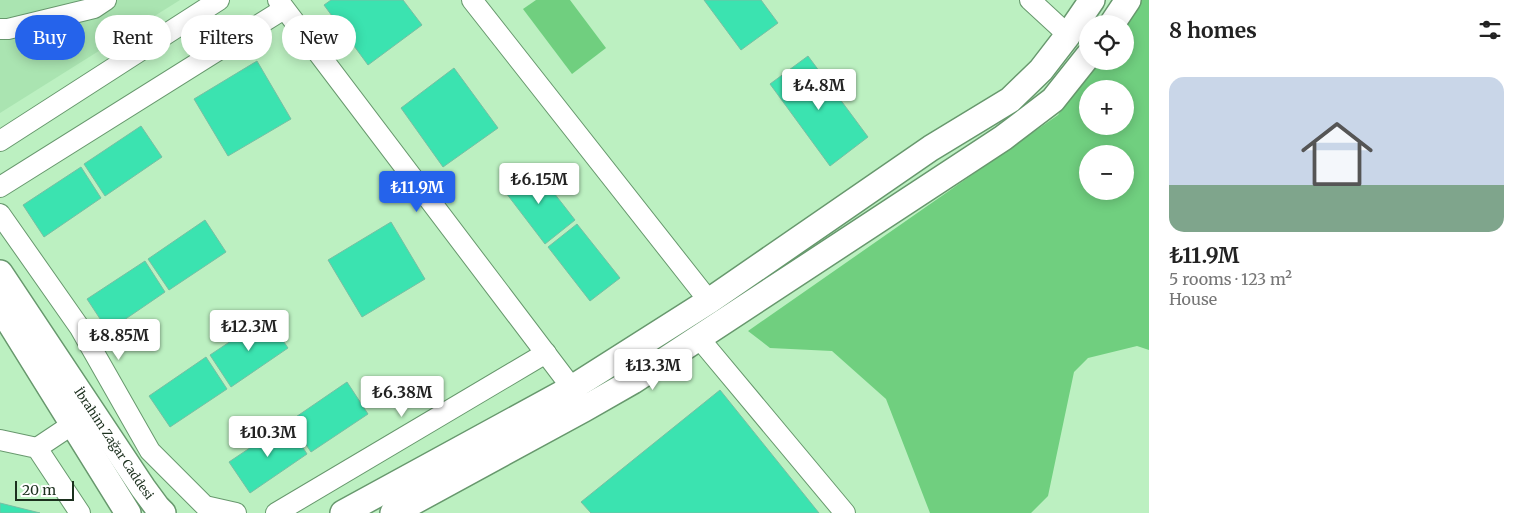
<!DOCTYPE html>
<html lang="en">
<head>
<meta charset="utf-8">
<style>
  body { margin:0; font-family:Merriweather,serif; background:#f2f2f2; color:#222; height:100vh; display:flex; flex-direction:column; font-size:19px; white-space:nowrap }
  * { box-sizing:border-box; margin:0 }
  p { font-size:16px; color:#767676 }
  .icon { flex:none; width:28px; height:28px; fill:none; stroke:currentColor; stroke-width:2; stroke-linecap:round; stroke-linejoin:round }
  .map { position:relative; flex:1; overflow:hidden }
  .side { display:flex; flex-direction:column; background:#fff; width:375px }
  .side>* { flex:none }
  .top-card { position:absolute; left:15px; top:15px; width:475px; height:45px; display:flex; gap:10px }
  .tools { position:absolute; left:1079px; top:15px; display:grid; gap:10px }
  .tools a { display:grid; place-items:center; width:55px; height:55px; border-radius:50%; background:#fff; box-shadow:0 2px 12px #0003; font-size:25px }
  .scale { position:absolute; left:15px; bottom:12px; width:59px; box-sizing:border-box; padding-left:5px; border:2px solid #1c301e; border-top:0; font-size:14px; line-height:18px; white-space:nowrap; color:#1c301e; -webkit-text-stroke:4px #fff; paint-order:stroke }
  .price { position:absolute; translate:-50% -42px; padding:0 11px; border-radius:5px; background:#fff; color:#222; font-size:16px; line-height:32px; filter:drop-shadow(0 1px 2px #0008) }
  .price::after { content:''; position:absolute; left:50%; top:30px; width:15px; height:11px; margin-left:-8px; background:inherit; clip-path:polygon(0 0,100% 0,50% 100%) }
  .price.active { background:#2563eb; color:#fff }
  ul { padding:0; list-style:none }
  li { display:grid; align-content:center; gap:10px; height:265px; padding:0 20px }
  li span { display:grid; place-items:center; height:155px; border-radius:15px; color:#555 }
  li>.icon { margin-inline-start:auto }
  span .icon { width:90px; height:90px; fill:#fffc; stroke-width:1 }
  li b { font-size:21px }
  h2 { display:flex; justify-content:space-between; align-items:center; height:60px; padding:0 20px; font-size:21px }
  .chip { padding:0 18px; border-radius:22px; background:#fff; box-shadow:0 2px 12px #0003; font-size:18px; line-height:45px }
  .chip.active { background:#2563eb; color:#fff }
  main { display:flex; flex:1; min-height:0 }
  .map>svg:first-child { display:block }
</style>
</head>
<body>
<main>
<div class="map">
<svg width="1149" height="513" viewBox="0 0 1149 513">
  <rect width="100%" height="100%" fill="#bcf0c1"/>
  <path fill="#aae4b1" d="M 0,0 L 180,0 L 0,113 Z"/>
  <g fill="#70cf7f" fill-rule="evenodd">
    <path d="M 536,0 L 570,0 L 606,48 L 572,74 L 523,9 Z"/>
    <path d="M 1142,0 L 1149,0 L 1149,350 L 1137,346 L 1088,358 L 1074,372 L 1048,496 L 1031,513 L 930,513 L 886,399 L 832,351 L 770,348 L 748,331 L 1058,115 L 1097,61 L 1125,61 L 1125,24 ZM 1088,89 L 1125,89 L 1125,126 L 1088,126 ZM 1088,154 L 1125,154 L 1125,191 L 1088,191 Z"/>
  </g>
  <g fill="#3be3b0" stroke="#77bfa3">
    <path d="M 331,0 L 403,0 L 422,25 L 368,65 L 324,5 Z"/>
    <path d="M 704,0 L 761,0 L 778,23 L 741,50 Z"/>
    <path d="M 808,56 L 868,137 L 830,166 L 770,84 Z"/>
    <path d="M 257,61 L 291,119 L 228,156 L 194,99 Z"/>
    <path d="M 454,68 L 498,128 L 443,167 L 401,108 Z"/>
    <path d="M 141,126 L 162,157 L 105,196 L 84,164 Z"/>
    <path d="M 533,166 L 575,220 L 545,244 L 503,189 Z"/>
    <path d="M 81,167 L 101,198 L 44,237 L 23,205 Z"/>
    <path d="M 205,220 L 226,252 L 169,290 L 148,259 Z"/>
    <path d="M 391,222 L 425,279 L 362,317 L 328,260 Z"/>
    <path d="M 577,224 L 620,278 L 590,301 L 548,247 Z"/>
    <path d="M 145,261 L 165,292 L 108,331 L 87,299 Z"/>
    <path d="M 267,317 L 288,348 L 231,387 L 210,355 Z"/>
    <path d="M 206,357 L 227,389 L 170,427 L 149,396 Z"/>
    <path d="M 347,382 L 368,414 L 311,452 L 290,421 Z"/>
    <path d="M 720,390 L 819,513 L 591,513 L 581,502 Z"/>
    <path d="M 287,423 L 307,454 L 250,493 L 229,462 Z"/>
    <path d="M 0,503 L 40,513 L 0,513 Z"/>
  </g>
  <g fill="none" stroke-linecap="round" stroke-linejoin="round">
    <g stroke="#67986d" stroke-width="22">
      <g id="minor">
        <path d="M 278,0 L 572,388 L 579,400"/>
        <path d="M 472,0 L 709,301"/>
        <path d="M 1030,0 L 1068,35"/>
        <path d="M 0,29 L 8,29 L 94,8 L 106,0"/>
        <path d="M 0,141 L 219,0"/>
        <path d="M 0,187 L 284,9"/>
        <path d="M 0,214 L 80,328 L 150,451 L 205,506 L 236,513"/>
        <path d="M 698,337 L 845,513"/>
        <path d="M 0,440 L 37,448 L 80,513"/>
        <path d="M 37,448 L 73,424"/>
        <path d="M 276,513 L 546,353"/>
      </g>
    </g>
    <g stroke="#67986d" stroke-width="28">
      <g id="major">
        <path d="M 1112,24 L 1128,0"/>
        <path id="s1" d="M 0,273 L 143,488 L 157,507 L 163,513"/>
        <path d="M 0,307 L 128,513"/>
        <path d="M 343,513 L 572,388 L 709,301 L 931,148 L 1010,100 L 1041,70 L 1068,35 L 1092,0"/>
        <path d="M 393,513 L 584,409 L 633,381 L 1003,138 L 1053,100 L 1088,56"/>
      </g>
    </g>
    <use href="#minor" stroke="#fff" stroke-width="20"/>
    <use href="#major" stroke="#fff" stroke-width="25"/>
  </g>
  <g text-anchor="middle" stroke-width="5" stroke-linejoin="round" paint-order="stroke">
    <g font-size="12" fill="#1c301e" stroke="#fff">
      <text dy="4" stroke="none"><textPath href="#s1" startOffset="205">İbrahim Zağar Caddesi</textPath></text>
    </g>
  </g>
</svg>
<div class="tools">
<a><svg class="icon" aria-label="locate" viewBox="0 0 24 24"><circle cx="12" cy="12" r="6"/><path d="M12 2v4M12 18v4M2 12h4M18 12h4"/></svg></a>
<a>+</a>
<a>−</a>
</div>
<div class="scale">20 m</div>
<b class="price" style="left:819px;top:111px">₺4.8M</b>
<b class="price" style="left:539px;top:205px">₺6.15M</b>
<b class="price active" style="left:417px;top:213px">₺11.9M</b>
<b class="price" style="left:249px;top:352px">₺12.3M</b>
<b class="price" style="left:119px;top:361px">₺8.85M</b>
<b class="price" style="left:653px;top:391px">₺13.3M</b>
<b class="price" style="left:402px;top:418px">₺6.38M</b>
<b class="price" style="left:268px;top:458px">₺10.3M</b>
<div class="top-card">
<a class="chip active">Buy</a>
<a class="chip">Rent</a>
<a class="chip">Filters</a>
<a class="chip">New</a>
</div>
</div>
<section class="side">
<h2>8 homes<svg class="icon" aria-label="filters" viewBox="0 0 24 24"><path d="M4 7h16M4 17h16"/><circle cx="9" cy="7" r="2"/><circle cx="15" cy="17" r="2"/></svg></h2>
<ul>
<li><span style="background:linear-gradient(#c9d6e8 70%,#7fa58c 0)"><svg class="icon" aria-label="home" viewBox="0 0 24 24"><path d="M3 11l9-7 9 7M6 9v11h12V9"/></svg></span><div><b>₺11.9M</b><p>5 rooms · 123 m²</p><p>House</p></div></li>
</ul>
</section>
</main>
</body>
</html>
